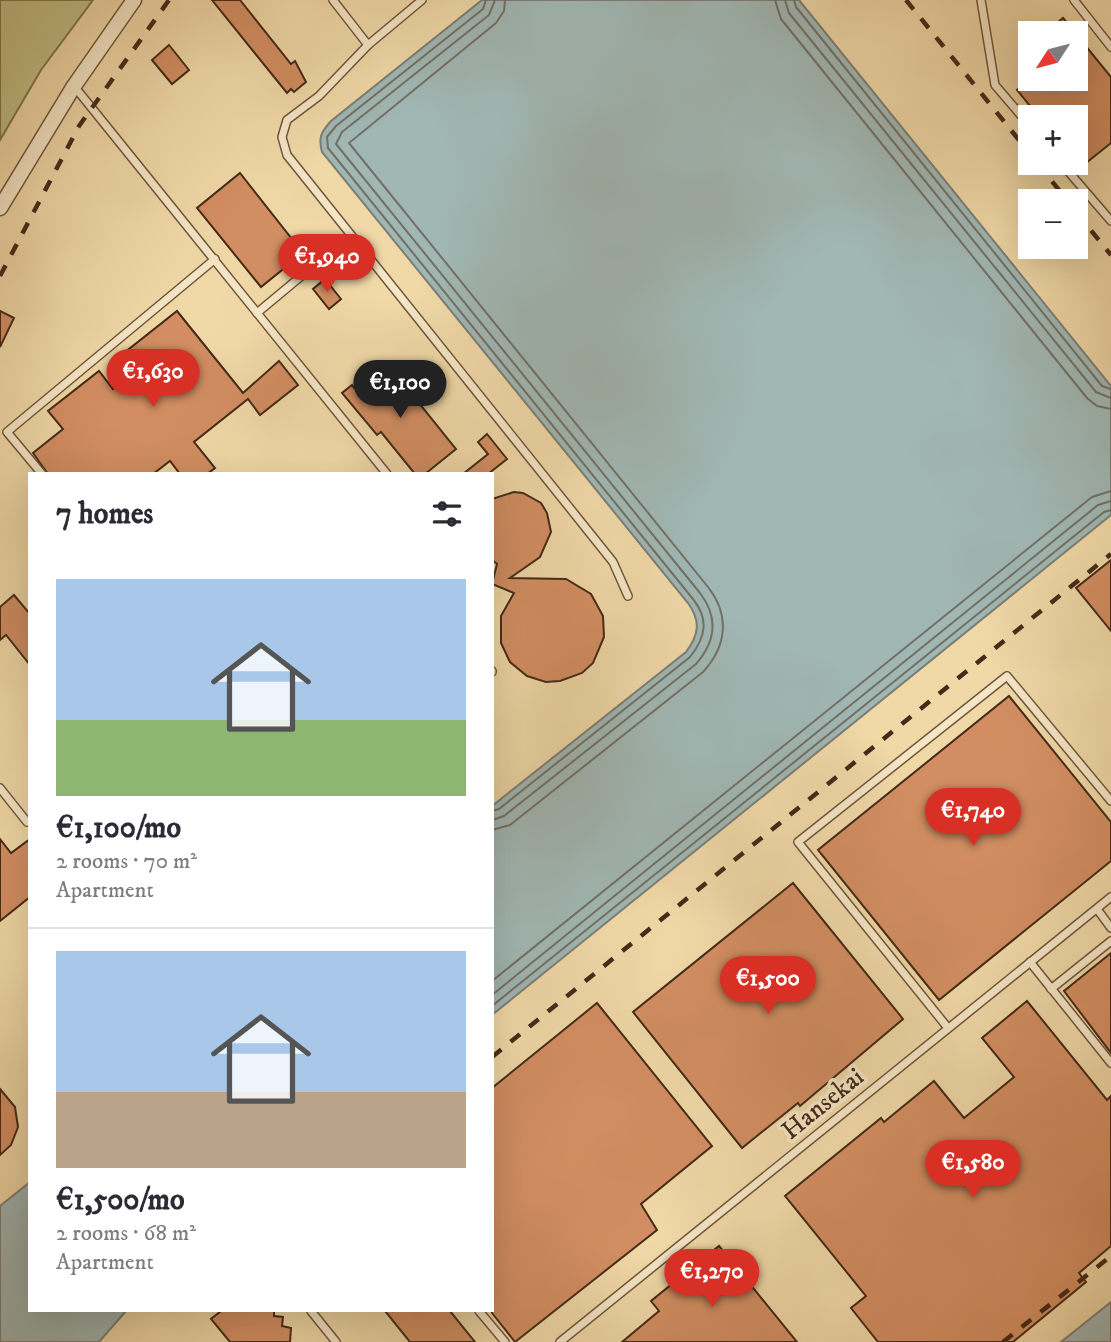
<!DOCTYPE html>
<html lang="en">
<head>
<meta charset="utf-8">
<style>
  body { margin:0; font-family:"IM FELL DW Pica",serif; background:#f7f7f7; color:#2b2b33; height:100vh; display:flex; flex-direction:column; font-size:26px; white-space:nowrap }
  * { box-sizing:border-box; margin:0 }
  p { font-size:23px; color:#7c7c81 }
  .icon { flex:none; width:38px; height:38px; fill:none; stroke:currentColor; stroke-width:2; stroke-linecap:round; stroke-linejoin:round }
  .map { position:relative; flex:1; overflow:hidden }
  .sheet { position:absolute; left:28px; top:472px; width:466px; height:840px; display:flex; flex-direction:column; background:#fff; border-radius:0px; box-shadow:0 7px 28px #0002 }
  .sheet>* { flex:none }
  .needle { width:46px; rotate:234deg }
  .fabs { position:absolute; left:1018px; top:21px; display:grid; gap:14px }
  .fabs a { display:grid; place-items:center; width:70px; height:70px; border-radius:0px; background:#fff; box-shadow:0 7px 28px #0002; font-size:35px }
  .price { position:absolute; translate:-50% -60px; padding:0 16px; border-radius:24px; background:#d93025; color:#fff; font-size:23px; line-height:46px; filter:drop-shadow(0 2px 4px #0008) }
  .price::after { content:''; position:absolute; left:50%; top:42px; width:21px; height:16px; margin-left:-10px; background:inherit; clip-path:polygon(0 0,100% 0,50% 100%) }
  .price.on { background:#222; color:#fff }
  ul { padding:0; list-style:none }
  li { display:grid; align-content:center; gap:14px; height:371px; padding:0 28px }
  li+li { border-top:2px solid #e1e1e2 }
  li span { display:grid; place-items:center; height:217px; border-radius:0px; color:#555 }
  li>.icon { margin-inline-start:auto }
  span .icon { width:126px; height:126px; fill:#fffc; stroke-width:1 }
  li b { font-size:30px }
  h2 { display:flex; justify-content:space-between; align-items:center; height:84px; padding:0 28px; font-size:30px }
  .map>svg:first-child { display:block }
</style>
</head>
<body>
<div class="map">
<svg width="1111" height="1342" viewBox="0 0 1111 1342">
  <rect width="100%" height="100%" fill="#f0d8a7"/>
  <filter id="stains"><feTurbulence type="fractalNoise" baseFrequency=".00286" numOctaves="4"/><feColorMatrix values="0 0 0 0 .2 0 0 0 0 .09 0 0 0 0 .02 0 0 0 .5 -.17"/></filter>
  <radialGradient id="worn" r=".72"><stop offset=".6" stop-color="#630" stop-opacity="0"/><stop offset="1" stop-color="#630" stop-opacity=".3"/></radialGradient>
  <path fill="#c0bd83" stroke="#82744e" stroke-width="2" d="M 0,0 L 93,0 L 41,70 L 0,140 Z"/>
  <g fill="#a0b7b4" stroke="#7c7f76" stroke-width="2">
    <path d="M 482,0 L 799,0 L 1111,386 L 1111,515 L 492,1015 L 492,806 L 686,652 C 699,635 701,621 688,603 L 322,152 C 318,138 321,132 331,121 Z"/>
    <path d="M 30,1182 L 30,1311 L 126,1311 L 99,1342 L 0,1342 L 0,1206 Z"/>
    <path d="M 1111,1302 L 1111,1342 L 1061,1342 Z"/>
  </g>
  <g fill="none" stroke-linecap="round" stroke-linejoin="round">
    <g stroke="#727066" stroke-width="2">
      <path d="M 486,0 L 483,9 L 336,126 L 327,137 L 328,148 L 693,599 C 709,619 706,637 690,657 L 499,809 L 492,811"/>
      <path d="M 775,0 L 781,19 L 1087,398 L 1097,406 L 1111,409"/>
      <path d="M 785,0 L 789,13 L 1096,392 L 1111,398"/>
      <path d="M 794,0 L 796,7 L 1102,386 L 1111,389"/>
      <path d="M 492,820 L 504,816 L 696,664 C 716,641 719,618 700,593 L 336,144 L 342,132 L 489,15 L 495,0"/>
      <path d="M 492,830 L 510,825 L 703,672 C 727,646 730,615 708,587 L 349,143 L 496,23 L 504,11 L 505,0"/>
      <path d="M 492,981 L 1092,497 L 1111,491"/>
      <path d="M 492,995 L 1098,505 L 1111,501"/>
      <path d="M 492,1006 L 1104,512 L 1111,510"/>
    </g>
  </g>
  <g fill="#d28e62" stroke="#452a19" stroke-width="2">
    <path d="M 212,0 L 240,0 L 291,64 L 295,61 L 306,82 L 294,92 L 291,89 L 287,93 Z"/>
    <path d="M 1063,18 L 1076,33 L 1045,33 Z"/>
    <path d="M 1076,34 L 1111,77 L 1111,143 L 1076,171 L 1076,117 L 1039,117 L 1017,90 L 1030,79 L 1076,79 Z"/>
    <path d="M 169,45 L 189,70 L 172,84 L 152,60 Z"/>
    <path d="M 240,173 L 303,253 L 261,287 L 197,208 Z"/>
    <path d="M 325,279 L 341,299 L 329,309 L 313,289 Z"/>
    <path d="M 0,311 L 14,318 L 0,347 Z"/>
    <path d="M 177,311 L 243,393 L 279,361 L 298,385 L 260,415 L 248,399 L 194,442 L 215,468 L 207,474 L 180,474 L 170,461 L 153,474 L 48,474 L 33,453 L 63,429 L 48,411 L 99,371 L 113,389 L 137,370 L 124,353 Z"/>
    <path d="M 386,362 L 456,449 L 425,474 L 415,474 L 381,432 L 377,435 L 342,393 L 352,385 L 354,388 Z"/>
    <path d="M 487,434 L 507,459 L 488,474 L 463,474 L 488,454 L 478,442 Z"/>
    <path d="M 514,492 L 523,493 L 541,503 L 547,513 L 551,532 L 540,557 L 510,578 L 566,579 L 591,594 L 603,616 L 604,637 L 593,663 L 582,673 L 560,681 L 546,682 L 527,676 L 510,662 L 501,643 L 501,616 L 514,593 L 492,584 L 497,564 L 492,560 L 492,499 Z"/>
    <path d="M 1111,560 L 1111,631 L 1076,588 Z"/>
    <path d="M 14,595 L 30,614 L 30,665 L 6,635 L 0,640 L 0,607 Z"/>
    <path d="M 1009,696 L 1111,822 L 1111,861 L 939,1000 L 818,850 Z"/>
    <path d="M 0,839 L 11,853 L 30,839 L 30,897 L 0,921 Z"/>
    <path d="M 793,883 L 903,1019 L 800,1106 L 798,1103 L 742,1148 L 633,1012 Z"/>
    <path d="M 1111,953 L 1111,1053 L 1064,991 Z"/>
    <path d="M 1027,1001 L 1107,1100 L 1111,1096 L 1111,1246 L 1079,1273 L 1086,1282 L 1013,1342 L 878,1342 L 851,1308 L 866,1296 L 785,1196 L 881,1118 L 884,1122 L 934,1081 L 964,1118 L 1014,1077 L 982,1038 Z"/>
    <path d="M 597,1003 L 712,1146 L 641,1204 L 657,1230 L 515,1342 L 492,1313 L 492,1088 Z"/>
    <path d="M 0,1089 L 15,1107 L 18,1127 L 11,1145 L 0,1155 Z"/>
    <path d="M 719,1246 L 797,1342 L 622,1342 L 659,1311 L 651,1301 Z"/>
    <path d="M 221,1311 L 274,1311 L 274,1316 L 283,1317 L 282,1326 L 291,1328 L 290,1342 L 230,1342 L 211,1319 Z"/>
    <path d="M 385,1311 L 450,1311 L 475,1342 L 410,1342 Z"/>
  </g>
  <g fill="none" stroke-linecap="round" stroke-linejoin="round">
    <g stroke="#70563c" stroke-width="10">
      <g id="service">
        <path d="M 333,0 L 368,45 L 422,0"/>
        <path d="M 981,0 L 995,85 L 1031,127"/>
        <path d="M 1074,0 L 1111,47"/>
        <path d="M 368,45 L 319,96 L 287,120 L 282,137 L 287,155 L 613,562 L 628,596"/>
        <path d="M 74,86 L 387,474"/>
        <path d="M 1061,163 L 1111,221"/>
        <path d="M 257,313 L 311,268"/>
        <path d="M 42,474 L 7,432 L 215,259"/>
        <path d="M 492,671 L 492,672"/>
        <path d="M 0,788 L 27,822"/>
        <path d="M 1097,909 L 1111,928"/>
        <path d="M 1030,962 L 1111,1063"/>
        <path d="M 1051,989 L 1111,941"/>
        <path d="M 948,1028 L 798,842 L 1007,676 L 1111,801"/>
        <path d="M 311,1311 L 336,1342"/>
        <path d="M 479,1311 L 505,1342"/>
        <path d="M 560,1342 L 1111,897"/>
      </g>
    </g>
    <g stroke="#70563c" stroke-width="17">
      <path id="minor" d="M 0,208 L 74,86 L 134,0"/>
    </g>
    <use href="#service" stroke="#f5e6c6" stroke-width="7"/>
    <use href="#minor" stroke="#f5e6c6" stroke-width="14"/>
    <g stroke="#452a19" stroke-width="4.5" stroke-dasharray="12 12" stroke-linecap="butt">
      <path d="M 906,0 L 1031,155"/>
      <path d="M 1037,163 L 1068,201"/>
      <path d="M 1076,212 L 1111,255"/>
      <path d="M 0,276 L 79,126 L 169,0"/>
      <path d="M 492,1057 L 1111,554"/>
      <path d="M 1003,1342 L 1111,1256"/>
    </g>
  </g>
  <g text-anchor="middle" stroke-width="7" stroke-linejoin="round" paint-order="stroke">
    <g font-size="26" fill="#452a19" stroke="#f5e6c6">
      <text transform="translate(822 1103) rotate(-39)" y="9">Hansekai</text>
    </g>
  </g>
  <rect width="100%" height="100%" filter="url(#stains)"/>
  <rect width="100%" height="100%" fill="url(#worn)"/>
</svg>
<div class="fabs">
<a><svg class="needle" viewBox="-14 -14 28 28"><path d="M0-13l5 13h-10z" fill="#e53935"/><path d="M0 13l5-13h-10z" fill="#7c7c81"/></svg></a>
<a>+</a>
<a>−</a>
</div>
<b class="price" style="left:327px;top:294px">€1,940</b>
<b class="price" style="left:153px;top:409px">€1,630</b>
<b class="price on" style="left:400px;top:420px">€1,100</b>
<b class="price" style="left:973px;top:848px">€1,740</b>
<b class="price" style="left:768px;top:1016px">€1,500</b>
<b class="price" style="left:973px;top:1200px">€1,580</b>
<b class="price" style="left:712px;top:1309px">€1,270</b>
<section class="sheet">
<h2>7 homes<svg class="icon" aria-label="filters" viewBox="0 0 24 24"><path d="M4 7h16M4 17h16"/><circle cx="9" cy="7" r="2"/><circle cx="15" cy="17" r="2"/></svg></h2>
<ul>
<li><span style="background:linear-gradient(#a9c7e8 65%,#8fb573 0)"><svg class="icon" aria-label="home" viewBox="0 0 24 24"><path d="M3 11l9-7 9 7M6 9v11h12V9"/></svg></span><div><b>€1,100/mo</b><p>2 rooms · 70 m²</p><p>Apartment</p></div></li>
<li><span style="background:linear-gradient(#a9c7e8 65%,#b9a48a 0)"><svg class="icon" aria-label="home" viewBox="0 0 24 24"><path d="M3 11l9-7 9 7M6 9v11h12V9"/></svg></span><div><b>€1,500/mo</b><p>2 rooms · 68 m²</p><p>Apartment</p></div></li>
</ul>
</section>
</div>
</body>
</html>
